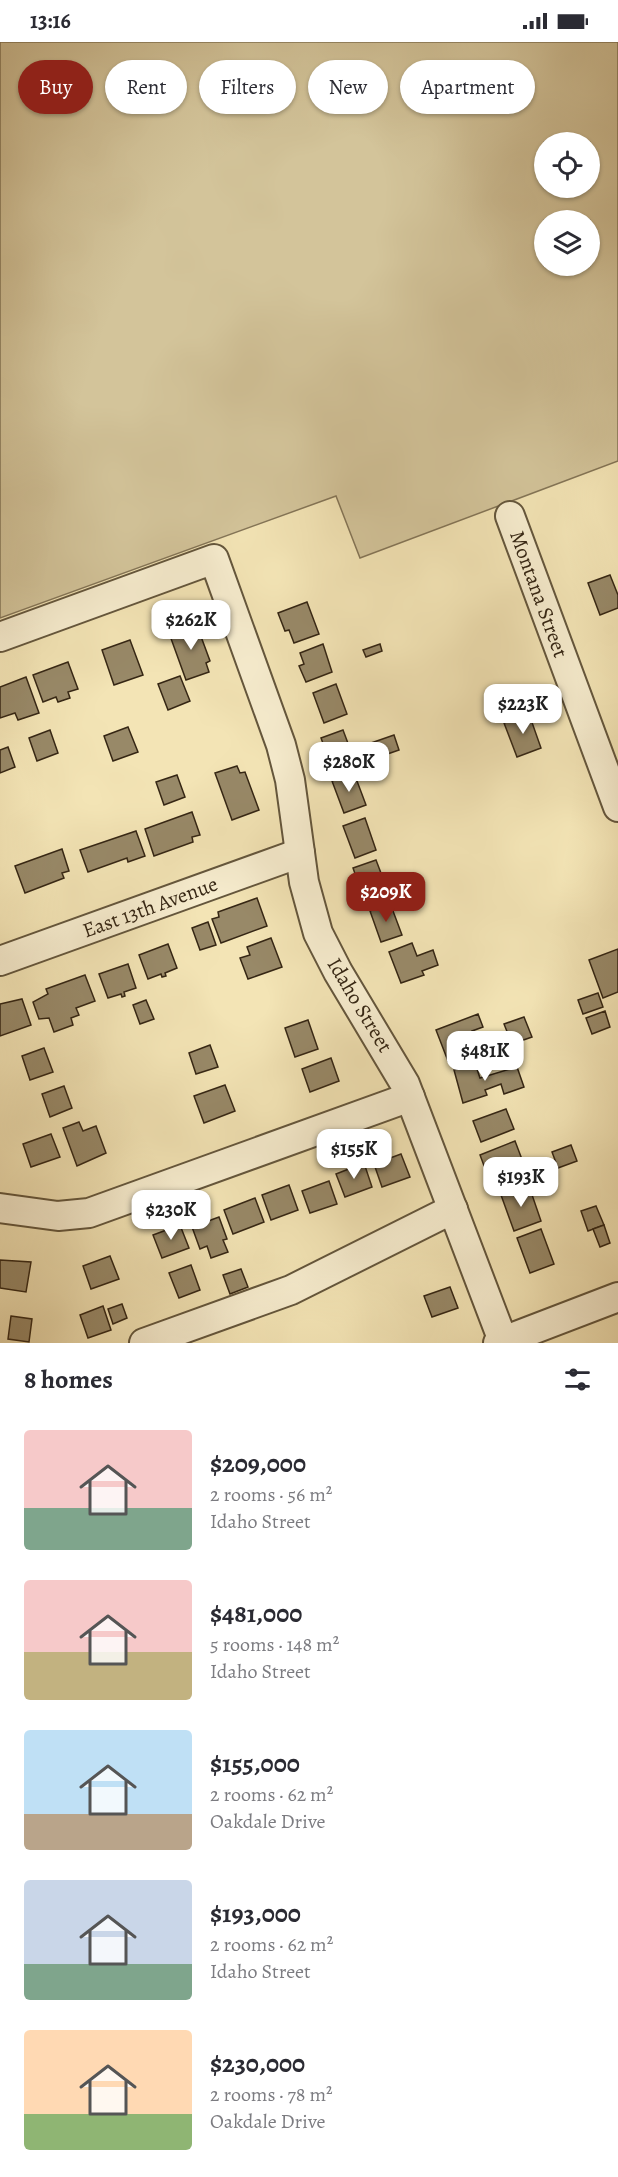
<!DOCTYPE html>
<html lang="en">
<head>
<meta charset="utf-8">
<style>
  body { margin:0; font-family:Alegreya,serif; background:#f2f2f3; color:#2b2b33; height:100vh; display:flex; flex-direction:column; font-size:22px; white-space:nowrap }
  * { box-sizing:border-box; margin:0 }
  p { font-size:20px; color:#7c7c81 }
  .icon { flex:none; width:33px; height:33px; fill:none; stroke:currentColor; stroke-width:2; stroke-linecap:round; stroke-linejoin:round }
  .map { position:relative; height:1301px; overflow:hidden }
  .side { display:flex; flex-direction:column; background:#fff; flex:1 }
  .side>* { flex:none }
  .hud { position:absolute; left:18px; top:18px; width:582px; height:54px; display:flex; gap:12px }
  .fabs { position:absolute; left:534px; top:90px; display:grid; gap:12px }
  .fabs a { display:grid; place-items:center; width:66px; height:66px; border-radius:50%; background:#fff; box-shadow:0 2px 4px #0004; font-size:30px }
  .price { position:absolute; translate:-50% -51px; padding:0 14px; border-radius:12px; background:#fff; color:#222; font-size:20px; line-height:39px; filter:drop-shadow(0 2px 3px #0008) }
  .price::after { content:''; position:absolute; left:50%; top:36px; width:18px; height:14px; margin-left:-9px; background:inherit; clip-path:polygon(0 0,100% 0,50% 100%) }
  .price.active { background:#8f2418; color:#fff }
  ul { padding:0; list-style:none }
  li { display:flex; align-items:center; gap:18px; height:150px; padding:0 24px }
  li span { display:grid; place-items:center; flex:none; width:168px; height:120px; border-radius:6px; color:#555 }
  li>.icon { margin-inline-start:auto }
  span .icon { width:72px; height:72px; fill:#fffc; stroke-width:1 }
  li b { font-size:26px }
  h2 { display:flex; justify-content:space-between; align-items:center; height:72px; padding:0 24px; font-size:26px }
  .tag { padding:0 21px; border-radius:27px; background:#fff; box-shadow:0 2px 4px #0004; font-size:21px; line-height:54px }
  .tag.active { background:#8f2418; color:#fff }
  .status { display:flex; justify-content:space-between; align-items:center; height:42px; padding:0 30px; background:#fff; direction:ltr }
  .status svg { height:16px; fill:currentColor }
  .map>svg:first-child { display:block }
</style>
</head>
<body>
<div class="status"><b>13:16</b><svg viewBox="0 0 49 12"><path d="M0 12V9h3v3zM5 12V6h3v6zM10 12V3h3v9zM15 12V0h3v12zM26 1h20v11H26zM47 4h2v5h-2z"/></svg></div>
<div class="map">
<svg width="618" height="1301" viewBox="0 0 618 1301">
  <rect width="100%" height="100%" fill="#f3e4b5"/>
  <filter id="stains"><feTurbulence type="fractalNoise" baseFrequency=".00333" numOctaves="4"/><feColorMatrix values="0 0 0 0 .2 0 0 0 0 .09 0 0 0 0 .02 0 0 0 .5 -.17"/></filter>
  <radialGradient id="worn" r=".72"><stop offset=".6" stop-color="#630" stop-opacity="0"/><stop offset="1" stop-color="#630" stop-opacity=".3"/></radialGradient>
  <path fill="#d3c49a" stroke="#847557" stroke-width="1.5" fill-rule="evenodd" d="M 0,0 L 618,0 L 618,419 L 360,516 L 336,454 L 0,576 ZM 544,100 L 590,100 L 590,146 L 544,146 ZM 544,178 L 590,178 L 590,224 L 544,224 Z"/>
  <g fill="#988968" stroke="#352614" stroke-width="1.5">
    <path d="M 610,533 L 618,553 L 618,566 L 600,573 L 588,541 Z"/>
    <path d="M 307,560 L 319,592 L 294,601 L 289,588 L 285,589 L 278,571 Z"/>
    <path d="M 196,581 L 210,619 L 206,621 L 209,630 L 186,638 L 169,591 Z"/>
    <path d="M 130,598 L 143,633 L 114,643 L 102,608 Z"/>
    <path d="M 323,602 L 332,630 L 306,640 L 299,624 L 304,622 L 300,611 Z"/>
    <path d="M 380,602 L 382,609 L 366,615 L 363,608 Z"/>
    <path d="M 68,620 L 78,647 L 68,650 L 70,656 L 58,660 L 56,655 L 43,660 L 33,633 Z"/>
    <path d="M 180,634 L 190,659 L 168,668 L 158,642 Z"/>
    <path d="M 26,635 L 39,671 L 18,678 L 15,671 L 0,676 L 0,645 Z"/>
    <path d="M 336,642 L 347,672 L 324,681 L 313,651 Z"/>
    <path d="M 529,672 L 541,706 L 517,715 L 504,681 Z"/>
    <path d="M 128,685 L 138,710 L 113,719 L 104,694 Z"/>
    <path d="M 50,688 L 58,711 L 37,719 L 29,696 Z"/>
    <path d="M 343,688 L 355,720 L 333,728 L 321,696 Z"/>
    <path d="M 394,693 L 399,708 L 376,716 L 371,701 Z"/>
    <path d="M 8,705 L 15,725 L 0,731 L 0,708 Z"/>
    <path d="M 237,724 L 240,731 L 245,730 L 259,768 L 232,778 L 215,731 Z"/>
    <path d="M 354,731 L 366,763 L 344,771 L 332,739 Z"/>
    <path d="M 177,733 L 185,755 L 164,763 L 156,740 Z"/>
    <path d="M 192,770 L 200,793 L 192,795 L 193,800 L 154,814 L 145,787 Z"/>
    <path d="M 365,776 L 376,808 L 355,816 L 343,784 Z"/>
    <path d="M 136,789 L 145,814 L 128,820 L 127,816 L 88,830 L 80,808 Z"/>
    <path d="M 62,807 L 69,829 L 62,831 L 64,836 L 25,851 L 15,824 Z"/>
    <path d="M 376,818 L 384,839 L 392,836 L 396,849 L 365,860 L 353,826 Z"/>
    <path d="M 257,856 L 267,884 L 221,901 L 212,877 L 219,875 L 218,870 Z"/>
    <path d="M 390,861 L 402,893 L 381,900 L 370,869 Z"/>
    <path d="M 208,880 L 216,903 L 200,908 L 192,886 Z"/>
    <path d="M 271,896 L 282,925 L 248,937 L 240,916 L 250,913 L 247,905 Z"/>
    <path d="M 412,901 L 417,914 L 433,908 L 438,923 L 422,929 L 424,933 L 401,941 L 389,910 Z"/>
    <path d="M 168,902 L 177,926 L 165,931 L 166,934 L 162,935 L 161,932 L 148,937 L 139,913 Z"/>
    <path d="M 618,907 L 618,950 L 603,956 L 589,918 Z"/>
    <path d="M 128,922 L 136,946 L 124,950 L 125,954 L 122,955 L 121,952 L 108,956 L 99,932 Z"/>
    <path d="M 85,933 L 95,959 L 76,966 L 79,973 L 71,976 L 73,983 L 54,990 L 49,976 L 39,977 L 33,960 L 48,952 L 46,947 Z"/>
    <path d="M 598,951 L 603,965 L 583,972 L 578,958 Z"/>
    <path d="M 22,957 L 31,983 L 0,994 L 0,962 Z"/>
    <path d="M 146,958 L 154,977 L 140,982 L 133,963 Z"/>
    <path d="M 605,969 L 610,985 L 592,992 L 586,976 Z"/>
    <path d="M 478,972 L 483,985 L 472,989 L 478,1003 L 468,1007 L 470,1011 L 448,1019 L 436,988 Z"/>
    <path d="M 524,975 L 532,995 L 512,1002 L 504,982 Z"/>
    <path d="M 308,978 L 318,1007 L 295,1015 L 285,986 Z"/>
    <path d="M 210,1003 L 218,1025 L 196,1032 L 189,1011 Z"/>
    <path d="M 44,1006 L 53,1030 L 30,1038 L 22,1014 Z"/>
    <path d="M 331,1016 L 339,1039 L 310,1050 L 302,1027 Z"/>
    <path d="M 475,1021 L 480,1036 L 517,1025 L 524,1045 L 504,1052 L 501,1042 L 485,1048 L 487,1053 L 463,1061 L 454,1028 Z"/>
    <path d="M 225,1043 L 235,1069 L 204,1081 L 194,1054 Z"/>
    <path d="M 64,1044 L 72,1066 L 50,1075 L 42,1052 Z"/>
    <path d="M 506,1067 L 514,1087 L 481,1100 L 473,1079 Z"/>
    <path d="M 79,1080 L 83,1089 L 96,1084 L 106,1111 L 77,1124 L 63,1086 Z"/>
    <path d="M 51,1092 L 60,1115 L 31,1125 L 23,1102 Z"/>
    <path d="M 515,1099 L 523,1120 L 510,1124 L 514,1137 L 492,1145 L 480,1113 Z"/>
    <path d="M 571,1103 L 577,1119 L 558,1126 L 552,1110 Z"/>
    <path d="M 401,1112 L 410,1135 L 382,1145 L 374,1122 Z"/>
    <path d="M 364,1121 L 372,1145 L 345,1155 L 336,1132 Z"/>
    <path d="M 329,1139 L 337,1162 L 310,1171 L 302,1149 Z"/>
    <path d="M 289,1143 L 298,1168 L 271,1178 L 262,1153 Z"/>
    <path d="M 529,1144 L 541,1179 L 514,1189 L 501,1153 Z"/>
    <path d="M 255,1156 L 264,1180 L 233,1192 L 224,1168 Z"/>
    <path d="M 596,1164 L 604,1183 L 588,1189 L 581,1169 Z"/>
    <path d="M 219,1175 L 227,1197 L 223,1198 L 228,1210 L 211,1216 L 207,1204 L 200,1207 L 192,1185 Z"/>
    <path d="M 180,1183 L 189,1206 L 162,1216 L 153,1193 Z"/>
    <path d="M 604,1183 L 610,1201 L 600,1205 L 593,1187 Z"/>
    <path d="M 541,1187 L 554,1222 L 530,1231 L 517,1196 Z"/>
    <path d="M 110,1214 L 119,1237 L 91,1247 L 83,1224 Z"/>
    <path d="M 0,1218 L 31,1220 L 26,1250 L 0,1246 Z"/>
    <path d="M 191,1223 L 200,1248 L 179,1256 L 169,1231 Z"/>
    <path d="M 241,1227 L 248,1245 L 230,1252 L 223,1233 Z"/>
    <path d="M 450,1245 L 458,1266 L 432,1275 L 424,1254 Z"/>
    <path d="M 122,1262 L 127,1276 L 113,1282 L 108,1267 Z"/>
    <path d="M 103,1264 L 111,1288 L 88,1296 L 80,1273 Z"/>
    <path d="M 11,1274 L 32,1277 L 29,1300 L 8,1297 Z"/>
  </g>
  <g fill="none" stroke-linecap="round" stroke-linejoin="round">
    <g stroke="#64563c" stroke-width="32">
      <g id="minor">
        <path d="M 510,474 L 618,765"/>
        <path d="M 0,595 L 214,517 L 281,703 L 290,738 L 304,840 L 318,891 L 338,930 L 405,1042 L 503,1299"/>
        <path d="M 0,919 L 300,811"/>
        <path d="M 0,1166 L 58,1174 L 89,1171 L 410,1055"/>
        <path d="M 144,1301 L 291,1248 L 453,1167"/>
        <path d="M 498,1301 L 618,1255"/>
      </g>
    </g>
    <use href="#minor" stroke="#f7edcf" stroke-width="28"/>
  </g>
  <g text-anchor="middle" stroke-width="6" stroke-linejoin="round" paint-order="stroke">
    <g font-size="21" fill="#352614" stroke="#f7edcf">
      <text transform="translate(539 552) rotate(70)" y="7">Montana Street</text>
      <text transform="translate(150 865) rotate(-20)" y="7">East 13th Avenue</text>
      <text transform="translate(360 963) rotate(59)" y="7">Idaho Street</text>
    </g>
  </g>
  <rect width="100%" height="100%" filter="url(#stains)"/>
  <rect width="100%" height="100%" fill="url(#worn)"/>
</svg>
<div class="fabs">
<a><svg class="icon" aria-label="locate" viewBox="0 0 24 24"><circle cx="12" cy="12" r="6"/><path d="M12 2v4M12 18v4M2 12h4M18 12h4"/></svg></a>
<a><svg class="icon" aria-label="layers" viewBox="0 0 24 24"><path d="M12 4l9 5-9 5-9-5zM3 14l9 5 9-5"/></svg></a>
</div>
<b class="price" style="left:191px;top:609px">$262K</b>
<b class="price" style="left:523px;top:693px">$223K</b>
<b class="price" style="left:349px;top:751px">$280K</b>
<b class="price active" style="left:386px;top:881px">$209K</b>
<b class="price" style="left:485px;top:1040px">$481K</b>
<b class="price" style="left:354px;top:1138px">$155K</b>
<b class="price" style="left:521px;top:1166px">$193K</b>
<b class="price" style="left:171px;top:1199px">$230K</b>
<div class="hud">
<a class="tag active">Buy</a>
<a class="tag">Rent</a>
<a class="tag">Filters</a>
<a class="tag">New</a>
<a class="tag">Apartment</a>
</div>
</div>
<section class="side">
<h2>8 homes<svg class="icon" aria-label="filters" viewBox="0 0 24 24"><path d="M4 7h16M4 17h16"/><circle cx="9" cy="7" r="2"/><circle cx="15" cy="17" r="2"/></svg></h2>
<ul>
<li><span style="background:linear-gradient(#f6c9c9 65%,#7fa58c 0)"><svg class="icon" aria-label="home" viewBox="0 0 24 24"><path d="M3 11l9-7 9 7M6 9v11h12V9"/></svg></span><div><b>$209,000</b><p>2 rooms · 56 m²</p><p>Idaho Street</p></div></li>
<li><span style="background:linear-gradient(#f6c9c9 60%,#c2b280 0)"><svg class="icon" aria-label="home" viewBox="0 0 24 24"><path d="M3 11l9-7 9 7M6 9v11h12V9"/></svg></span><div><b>$481,000</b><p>5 rooms · 148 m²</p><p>Idaho Street</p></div></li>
<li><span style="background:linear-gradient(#bfe0f5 70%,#b9a48a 0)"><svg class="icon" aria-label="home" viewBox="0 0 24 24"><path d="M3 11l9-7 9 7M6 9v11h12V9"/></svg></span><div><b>$155,000</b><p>2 rooms · 62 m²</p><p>Oakdale Drive</p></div></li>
<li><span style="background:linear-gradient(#c9d6e8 70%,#7fa58c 0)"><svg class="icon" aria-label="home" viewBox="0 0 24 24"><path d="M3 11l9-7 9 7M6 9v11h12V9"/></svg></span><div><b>$193,000</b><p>2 rooms · 62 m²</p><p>Idaho Street</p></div></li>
<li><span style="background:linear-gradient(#ffd9b3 70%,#8fb573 0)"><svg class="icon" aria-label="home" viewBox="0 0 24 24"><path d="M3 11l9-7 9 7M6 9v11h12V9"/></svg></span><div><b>$230,000</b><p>2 rooms · 78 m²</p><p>Oakdale Drive</p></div></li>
</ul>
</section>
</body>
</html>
